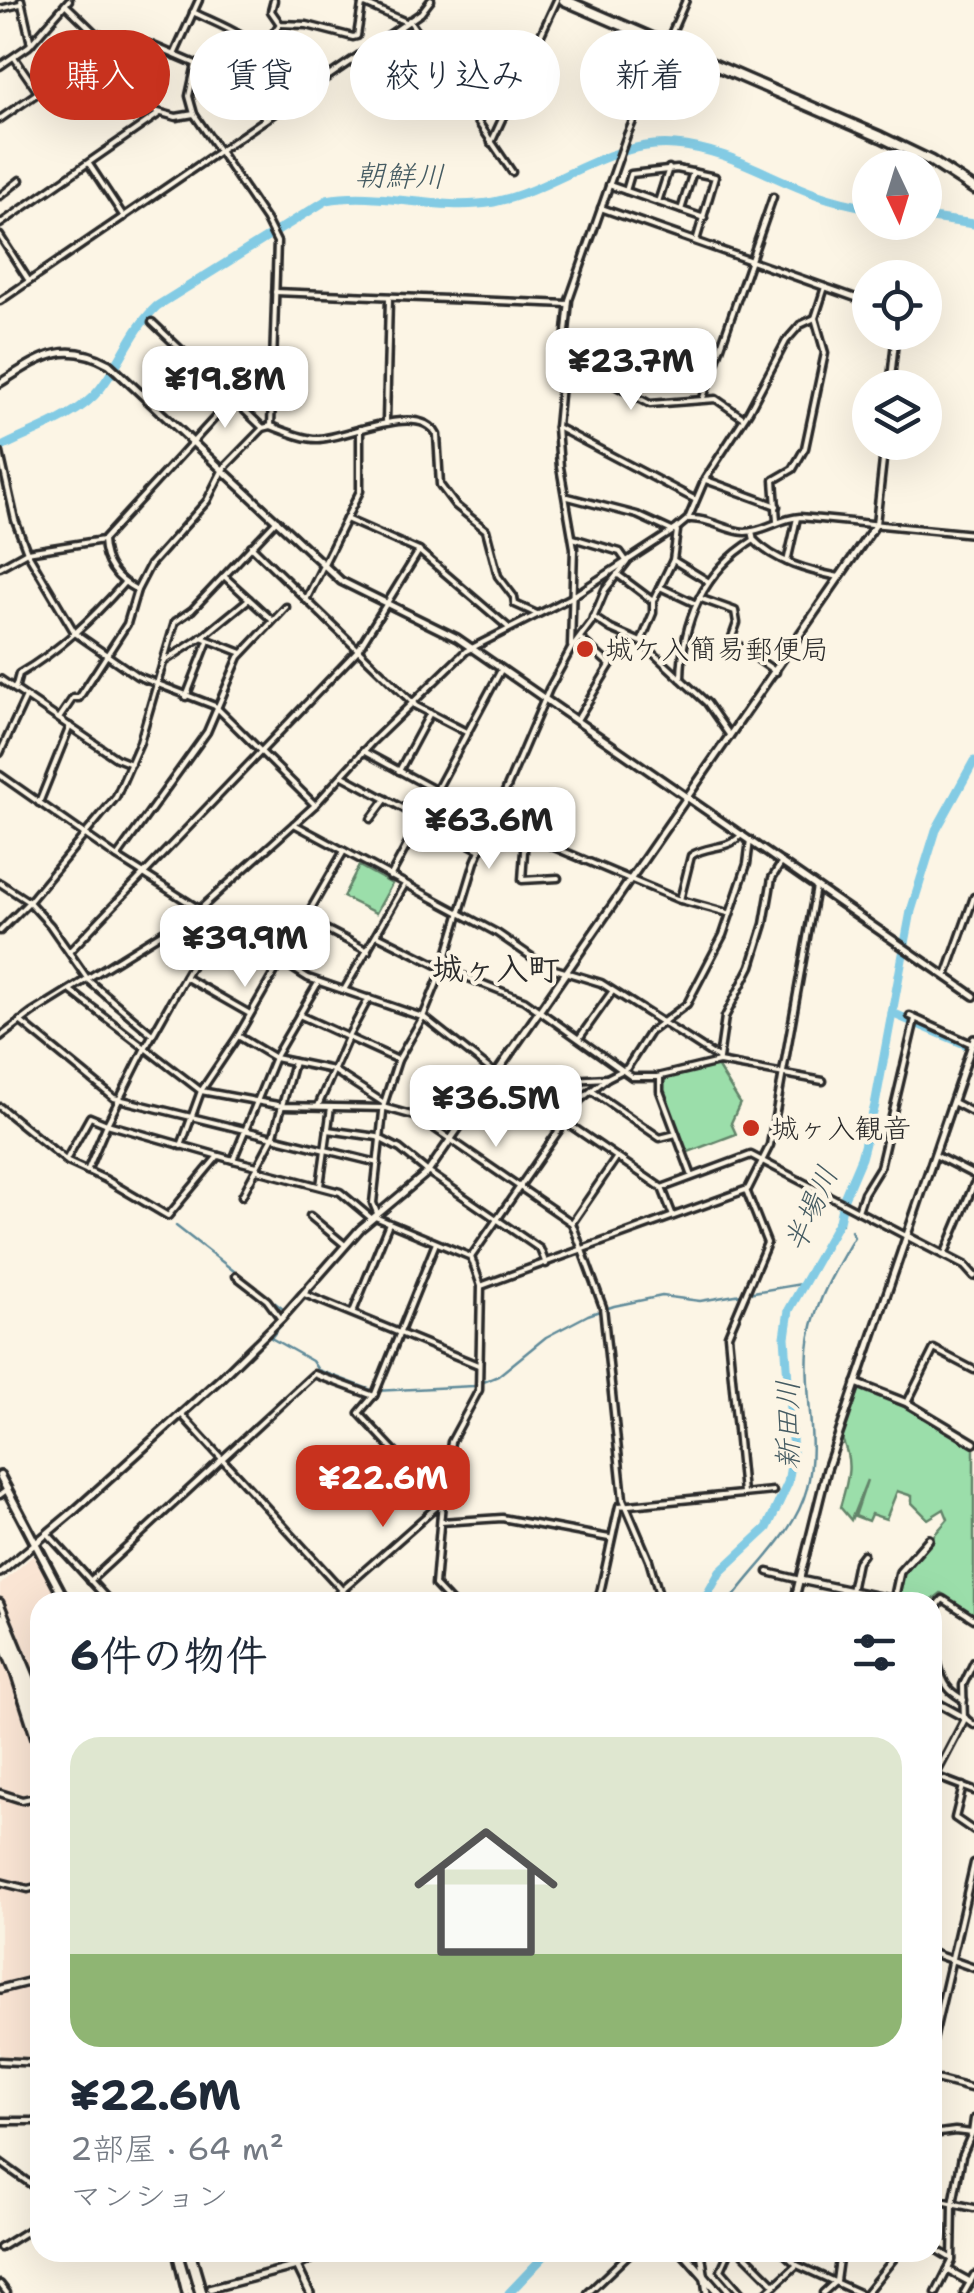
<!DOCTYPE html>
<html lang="ja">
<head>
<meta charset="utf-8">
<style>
  body { margin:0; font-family:"Shantell Sans","Klee One",sans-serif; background:#f2f2f3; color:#1f2937; height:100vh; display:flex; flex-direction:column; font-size:38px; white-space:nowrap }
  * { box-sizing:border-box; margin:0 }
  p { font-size:32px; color:#747a83 }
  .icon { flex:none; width:55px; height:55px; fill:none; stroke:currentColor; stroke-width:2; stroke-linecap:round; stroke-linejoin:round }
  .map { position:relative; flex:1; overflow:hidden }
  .details { position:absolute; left:30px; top:1592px; width:912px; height:670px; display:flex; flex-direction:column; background:#fff; border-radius:30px; box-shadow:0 10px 40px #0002 }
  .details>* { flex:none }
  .hud { position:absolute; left:30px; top:30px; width:915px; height:90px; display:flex; gap:20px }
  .needle { width:65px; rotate:176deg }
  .tools { position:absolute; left:852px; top:150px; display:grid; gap:20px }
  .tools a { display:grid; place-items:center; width:90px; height:90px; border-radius:50%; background:#fff; box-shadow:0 10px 40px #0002; font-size:50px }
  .price { position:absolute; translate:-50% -85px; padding:0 22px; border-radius:20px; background:#fff; color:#222; font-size:32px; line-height:65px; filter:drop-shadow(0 2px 5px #0008) }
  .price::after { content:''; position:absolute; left:50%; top:60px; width:30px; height:22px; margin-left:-15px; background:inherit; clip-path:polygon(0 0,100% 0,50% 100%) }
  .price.on { background:#c8321e; color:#fff }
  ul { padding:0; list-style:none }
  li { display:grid; align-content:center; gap:20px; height:530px; padding:0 40px }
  li span { display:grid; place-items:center; height:310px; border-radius:30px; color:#555 }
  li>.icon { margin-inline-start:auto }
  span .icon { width:180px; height:180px; fill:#fffc; stroke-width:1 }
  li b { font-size:42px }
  h2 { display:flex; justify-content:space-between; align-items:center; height:120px; padding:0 40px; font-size:42px }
  .tag { padding:0 35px; border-radius:45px; background:#fff; box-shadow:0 10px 40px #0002; font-size:35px; line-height:90px }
  .tag.on { background:#c8321e; color:#fff }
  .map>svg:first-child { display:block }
</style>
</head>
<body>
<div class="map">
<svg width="974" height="2293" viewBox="0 0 974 2293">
  <rect width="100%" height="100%" fill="#fcf5e5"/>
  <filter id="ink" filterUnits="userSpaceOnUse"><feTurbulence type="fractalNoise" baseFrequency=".01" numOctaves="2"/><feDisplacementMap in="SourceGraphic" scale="20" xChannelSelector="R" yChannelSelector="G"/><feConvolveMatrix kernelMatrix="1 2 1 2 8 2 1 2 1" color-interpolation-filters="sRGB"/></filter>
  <g filter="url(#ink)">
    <path fill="#fae5d4" d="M 37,1552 L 62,1602 L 40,1602 L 40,2060 L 0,2058 L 0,1585 Z"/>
    <g fill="#9bdeaa" stroke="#63846a" stroke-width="2.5">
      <path d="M 359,866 L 392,884 L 376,913 L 343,897 Z"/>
      <path d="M 716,1064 L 740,1103 L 731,1123 L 736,1134 L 686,1153 L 661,1088 L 663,1078 Z"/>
      <path d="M 860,1388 L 901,1405 L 974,1448 L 974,1616 L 941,1593 L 930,1602 L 897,1595 L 902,1572 L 948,1519 L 944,1509 L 928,1519 L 912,1503 L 912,1496 L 897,1491 L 886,1519 L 871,1514 L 868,1521 L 855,1516 L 867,1480 L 851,1520 L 840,1507 C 848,1480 854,1463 841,1437 Z"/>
    </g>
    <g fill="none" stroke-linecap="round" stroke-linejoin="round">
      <g stroke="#608b9a" stroke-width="2.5">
        <path d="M 839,1221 L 842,1224"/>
        <path d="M 176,1226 L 283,1309"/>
        <path d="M 290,1314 L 271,1338 L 312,1361 L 318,1370 L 374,1391 L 474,1386 L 498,1376 L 546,1337 L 588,1315 L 614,1306 L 662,1296 L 700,1301 L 801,1284"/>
        <path d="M 730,1602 C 756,1565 795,1534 807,1488 C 819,1443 804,1396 808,1350 C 811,1308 834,1272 854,1237 L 851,1231"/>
      </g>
      <g stroke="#83cbe4" stroke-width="9">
        <path d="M 925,217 L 974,224"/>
        <path d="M 0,448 C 32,431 77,418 100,389 C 121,363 132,329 157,306 L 327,200 C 380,190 437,212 494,202 C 555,190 611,139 675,145 C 728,149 769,178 818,195 C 835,201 853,205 870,208"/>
        <path d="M 892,1013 L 965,1044"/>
        <path d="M 703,1602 L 720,1572 L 767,1528 L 788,1483 L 793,1453 L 785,1337 L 789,1310 L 839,1221 L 844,1198 L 861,1158 L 875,1105 L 911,911 L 936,830 L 974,761"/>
        <path d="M 509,2293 L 548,2252"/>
      </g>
      <g stroke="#2b2b2b" stroke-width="11">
        <g id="minor">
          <path d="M 21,0 L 31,44"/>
          <path d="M 274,0 L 271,11 L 280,24 L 307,25 L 353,37 L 357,36 L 362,5 L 365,4 L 406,22"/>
          <path d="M 66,5 L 95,33 L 114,40 L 149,44 L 196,64 L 189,96 L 194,114 L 266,220 L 277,242 L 271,426"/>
          <path d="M 0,9 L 20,4"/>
          <path d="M 193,12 C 214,23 257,37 264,60 L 318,84"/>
          <path d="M 409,20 L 512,172"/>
          <path d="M 124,43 L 129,104 L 176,117 L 194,114"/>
          <path d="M 261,51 L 280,24"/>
          <path d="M 174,55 L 199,0"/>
          <path d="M 14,57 L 38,92"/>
          <path d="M 263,62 L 260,72 L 264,120"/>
          <path d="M 0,66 L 29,46 L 69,0"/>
          <path d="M 196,71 L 241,85 L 261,88"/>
          <path d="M 145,90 L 156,92"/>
          <path d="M 147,110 L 151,91"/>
          <path d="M 0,119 L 114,40"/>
          <path d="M 491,143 L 557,0"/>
          <path d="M 89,164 L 124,217"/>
          <path d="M 609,185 L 704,218"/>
          <path d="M 626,191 L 631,174 L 677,169 L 715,177 L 696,241"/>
          <path d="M 0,196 L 20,180"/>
          <path d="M 658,202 L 669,168"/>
          <path d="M 601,208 L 870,303"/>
          <path d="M 681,210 L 693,172"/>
          <path d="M 0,224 L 160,113"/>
          <path d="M 0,236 L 29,281"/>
          <path d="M 275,292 L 568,304"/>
          <path d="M 0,301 L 421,13 L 431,0"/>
          <path d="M 152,322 L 263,428"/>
          <path d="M 563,362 L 580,367 L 650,404 L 716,399 L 742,417"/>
          <path d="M 890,388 L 896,332"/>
          <path d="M 703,398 L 773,197"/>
          <path d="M 386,421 L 389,298"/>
          <path d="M 557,427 L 694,499"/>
          <path d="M 0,453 L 15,520 L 27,552 L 75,633 L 137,676 L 215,706 L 315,805"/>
          <path d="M 706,480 L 777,506"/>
          <path d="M 568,497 L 637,515 L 672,531"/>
          <path d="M 346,519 L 419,551 L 509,628"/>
          <path d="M 690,519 C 710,518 726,531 745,532 C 764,532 780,518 800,517 L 974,534"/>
          <path d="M 777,521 L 774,480 L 793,469 L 805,448 L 825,353 L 815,318 L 825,287"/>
          <path d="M 876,524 L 885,442"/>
          <path d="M 103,540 C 104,564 116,579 137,590"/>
          <path d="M 754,540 C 775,562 809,571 839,577"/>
          <path d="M 251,546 L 416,706 L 468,733"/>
          <path d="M 673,560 L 709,582"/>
          <path d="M 787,562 L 797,518"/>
          <path d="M 0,567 L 27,552 L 103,540 L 233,398"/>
          <path d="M 617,574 L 653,601"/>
          <path d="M 224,576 L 272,620"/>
          <path d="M 660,587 L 694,603"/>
          <path d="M 699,598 L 735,611 L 737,623 L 731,640 L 776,672"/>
          <path d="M 306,600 L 360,491 L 360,429"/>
          <path d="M 593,617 L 611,629 L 641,642 L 707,703 L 730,736"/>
          <path d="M 201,637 L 242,653"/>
          <path d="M 581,639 L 610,665"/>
          <path d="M 641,642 L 653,613 L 653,601 L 673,560 L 677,531"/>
          <path d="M 571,646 L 574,548 L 560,467 L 557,427 L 569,300 L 627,135 L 686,0"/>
          <path d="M 165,661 L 205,635 L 249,599"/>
          <path d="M 0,679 L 116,758 L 131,764"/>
          <path d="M 681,679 C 682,622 703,571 754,540 L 752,531"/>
          <path d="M 15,689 L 19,674 C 60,650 92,619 124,583"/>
          <path d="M 186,697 L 208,641"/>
          <path d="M 60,717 L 73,698 L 79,698 L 127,624 L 137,590 L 150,565 L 207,501 L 223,469 L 263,428 L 271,426 C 285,431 302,439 317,439 C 343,440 419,400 437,435 L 440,485 L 455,505 L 486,530 L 498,576 L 514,597 L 515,604 L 537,614"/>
          <path d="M 577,720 L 626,639"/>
          <path d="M 363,751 L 492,821 L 677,899 L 728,913"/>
          <path d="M 0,753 L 26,697"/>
          <path d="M 399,771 L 430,713"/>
          <path d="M 0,775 L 117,857 L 308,978 L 425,1018 L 497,1075 L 662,1188 L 673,1216"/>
          <path d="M 343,776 L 480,850"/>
          <path d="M 39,803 L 70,726"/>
          <path d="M 371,819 L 386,799"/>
          <path d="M 294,824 L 497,933 L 545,966 L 601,983 L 718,1058 L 719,1062"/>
          <path d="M 525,837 L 522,880 L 558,878"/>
          <path d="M 117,857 L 207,732 L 239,657 L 286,607"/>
          <path d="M 390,877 L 501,670"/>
          <path d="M 0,883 L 29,902 L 50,925 L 89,981 L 152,1034"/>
          <path d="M 680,900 L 691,856 C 707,844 728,851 742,834"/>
          <path d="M 306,919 L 368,951"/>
          <path d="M 217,920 L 144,1050 L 107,1124 L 233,1160 L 276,1055 L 318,983"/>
          <path d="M 0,931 L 29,902 L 116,797 L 140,742 L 175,622 L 192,610 L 277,520"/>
          <path d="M 377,935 L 443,968 L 524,1000 L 632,1077 L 657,1077 L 719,1062 L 823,1081"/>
          <path d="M 69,952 L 358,650 L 419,551"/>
          <path d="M 946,976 L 974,897"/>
          <path d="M 185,977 L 250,1014"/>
          <path d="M 344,990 L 404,886"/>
          <path d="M 71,991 L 201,1091 L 283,1106 L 386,1108 L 418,1117 L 572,1223 L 603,1307 L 623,1499 L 649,1560 L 658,1591 L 658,1602"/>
          <path d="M 299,1015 L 398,1060"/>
          <path d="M 910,1016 L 972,1044"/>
          <path d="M 20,1021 L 114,1098 L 378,1163"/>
          <path d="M 238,1036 L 275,1058 L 333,1070 L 384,1103"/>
          <path d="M 0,1037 L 32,1013 L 200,909 L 315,805 L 373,741 L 466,651 L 570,598 L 676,529 L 688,519 L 705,479 L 749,411 L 786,341 L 800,325 L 815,318"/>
          <path d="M 580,1037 L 612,992"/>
          <path d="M 719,1059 L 725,1017 L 751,966 L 764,924 L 772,878 L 782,862"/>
          <path d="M 660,1077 L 660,1091 L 692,1176"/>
          <path d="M 592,1091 L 660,1138 L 676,1134"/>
          <path d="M 536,1100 L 552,1081 L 607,1078"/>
          <path d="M 953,1102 L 974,1113"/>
          <path d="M 318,1106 L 349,1035 L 369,998"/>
          <path d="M 0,1107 L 68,1162 L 105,1179 L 168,1216 L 218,1156"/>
          <path d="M 328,1130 L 377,1137 L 400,1149 L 428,1172 L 540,1249 L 546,1264"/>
          <path d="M 181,1146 L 201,1091 L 238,1036 L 344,851"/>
          <path d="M 935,1155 L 974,1175"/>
          <path d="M 66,1160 L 90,1117 L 107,1124 L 87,1171"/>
          <path d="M 233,1160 L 257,1166 L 257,1170 L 340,1192 L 371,1218"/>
          <path d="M 257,1167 L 274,1135 L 294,1062"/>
          <path d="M 320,1186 L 331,1107"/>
          <path d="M 662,1188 L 751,1155 L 906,1236"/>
          <path d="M 242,1196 L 256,1170"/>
          <path d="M 858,1211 L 864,1193 L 880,1167 L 915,1019"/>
          <path d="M 377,1213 L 373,1203 L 384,1103 L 398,1060 L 423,1017 L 443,968 L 475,862 L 549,689 L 571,649 L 592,621 L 605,590 L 627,562 L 620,552 L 573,538"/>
          <path d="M 310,1216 L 345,1245"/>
          <path d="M 375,1217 L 471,1257 L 481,1286 L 479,1390 L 451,1442 L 442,1502 L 435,1585 L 451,1602"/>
          <path d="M 572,1223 L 617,1157"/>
          <path d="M 436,1243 L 375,1394 L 359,1413 L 442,1502"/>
          <path d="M 945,1253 L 974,1184"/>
          <path d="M 471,1257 L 580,1100 L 607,1078 L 627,1068 L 650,1032 L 687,1004 L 723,935 L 747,864 L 750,840"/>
          <path d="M 236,1276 L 267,1300 L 281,1319"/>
          <path d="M 481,1286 L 748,1189 L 770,1145 L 816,887"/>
          <path d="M 304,1294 L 478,1365"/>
          <path d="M 353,1312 L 389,1223"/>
          <path d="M 907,1403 L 934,1349 L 974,1370"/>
          <path d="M 181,1414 L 353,1602"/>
          <path d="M 743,1493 L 728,1335 L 767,1243 L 746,1190"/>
          <path d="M 0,1495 L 8,1489"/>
          <path d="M 441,1522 L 502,1518 L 609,1538"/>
          <path d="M 48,1534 L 110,1602"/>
          <path d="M 768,1572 L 800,1580"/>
          <path d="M 90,1581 L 314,1374 L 374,1396"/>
          <path d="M 851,1591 L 857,1562 L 863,1554"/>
          <path d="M 0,1602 L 40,1699"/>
          <path d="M 329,1602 L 442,1502"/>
          <path d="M 598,1602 L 619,1506 L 773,1491"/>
          <path d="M 964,1700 C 959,1697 954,1694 950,1690 C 935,1675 926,1613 943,1599 L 974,1619"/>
          <path d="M 965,1718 L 974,1725"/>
          <path d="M 932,1775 L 974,1791"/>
          <path d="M 932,1782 L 964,1721 L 963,1685 L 974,1662"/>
          <path d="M 963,1786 L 955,1818 L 974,1831"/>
          <path d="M 0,1793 L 22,1800 L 40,1796"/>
          <path d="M 0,1882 L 28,1889 L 40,1886"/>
          <path d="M 932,1953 L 974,1968"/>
          <path d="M 932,2045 L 974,1863"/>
          <path d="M 0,2061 L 40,2063"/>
          <path d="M 932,2078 L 974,2089"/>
          <path d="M 0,2121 L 40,2121"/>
          <path d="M 932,2134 L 955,2131 L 972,2133"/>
          <path d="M 0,2162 L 40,2191"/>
          <path d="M 932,2199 L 974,2208"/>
          <path d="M 932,2247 L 952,2259"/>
          <path d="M 0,2248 L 40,2223"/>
          <path d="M 266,2252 L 270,2252"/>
          <path d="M 292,2252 L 297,2266"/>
          <path d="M 729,2252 L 721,2270 L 741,2293"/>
          <path d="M 742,2252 L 775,2285"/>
          <path d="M 783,2252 L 797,2265 L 859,2293"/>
          <path d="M 0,2284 L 7,2293"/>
          <path d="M 588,2293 L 631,2252"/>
          <path d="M 766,2293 L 797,2265"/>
          <path d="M 823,2293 L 836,2281 L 840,2252"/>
          <path d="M 866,2293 L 899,2252"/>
          <path d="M 936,2293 L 952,2261 L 953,2204 L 962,2156 L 972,2133 L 974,2119"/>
          <path d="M 964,2293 L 974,2275"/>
        </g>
      </g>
      <g stroke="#2b2b2b" stroke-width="12">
        <g id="tertiary">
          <path d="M 0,383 C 40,358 63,339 109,364 L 341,581 L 457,638 L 974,996"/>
          <path d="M 907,1236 L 965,1266 L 974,1276"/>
          <path d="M 856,1383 L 907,1403 L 974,1443"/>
          <path d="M 0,1573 L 74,1511 L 221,1378 L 281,1319 L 360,1229 L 428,1172 L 876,524"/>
          <path d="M 800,1580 L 904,1602"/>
          <path d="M 894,1600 L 900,1572 L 929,1539"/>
          <path d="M 794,1602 L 827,1469 L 974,1039"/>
          <path d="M 932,1610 L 935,1610"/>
          <path d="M 932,1700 L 965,1718"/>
          <path d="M 36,1747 L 40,1763"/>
          <path d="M 0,1989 L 40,1979"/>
          <path d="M 176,2252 L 186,2293"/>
          <path d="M 701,2252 L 707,2293"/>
          <path d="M 297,2266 L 310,2293"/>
          <path d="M 948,2270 L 970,2282"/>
          <path d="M 201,2291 L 297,2266 L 324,2252"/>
        </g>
      </g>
      <g stroke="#2b2b2b" stroke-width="14">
        <g id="secondary">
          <path d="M 0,1476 L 66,1602"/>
          <path d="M 683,2252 L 719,2293"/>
        </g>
      </g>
      <g stroke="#2b2b2b" stroke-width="15">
        <path id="primary" d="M 564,0 L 881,137 L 931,161 L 974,189"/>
      </g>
      <g stroke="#2b2b2b" stroke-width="16">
        <g id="trunk">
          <path d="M 0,1618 L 23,1668 L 40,1721"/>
          <path d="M 0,1634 L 16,1672 L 40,1747"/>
          <path d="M 181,2252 L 193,2293"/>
        </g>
      </g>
      <use href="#minor" stroke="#fcf5e5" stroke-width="4"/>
      <use href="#tertiary" stroke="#fcf5e5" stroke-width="5"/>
      <use href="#secondary" stroke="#fcf5e5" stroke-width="6"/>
      <use href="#primary" stroke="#fcf5e5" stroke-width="8"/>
      <use href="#trunk" stroke="#fcf5e5" stroke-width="9"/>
      <g stroke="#2b2b2b" stroke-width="16" stroke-linecap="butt">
        <path id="trunk-bridge" d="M 189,2252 L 201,2293"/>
      </g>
      <use href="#trunk-bridge" stroke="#fcf5e5" stroke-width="9"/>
    </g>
  </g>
  <g fill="#c8321e" stroke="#fcf5e5" stroke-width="4">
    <circle cx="585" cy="649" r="10"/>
    <circle cx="751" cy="1128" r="10"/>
  </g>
  <g text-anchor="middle" stroke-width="8" stroke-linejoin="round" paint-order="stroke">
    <g font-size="28" fill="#2b2b2b" stroke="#fcf5e5" text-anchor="start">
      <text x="605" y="659">城ケ入簡易郵便局</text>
      <text x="771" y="1138">城ヶ入観音</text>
    </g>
    <g font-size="30" font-style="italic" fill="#455b62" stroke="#fcf5e5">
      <text transform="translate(400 176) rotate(1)" y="10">朝鮮川</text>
      <text transform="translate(811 1209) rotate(-66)" y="10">半場川</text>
      <text transform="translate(788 1425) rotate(-90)" y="10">新田川</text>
    </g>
    <g font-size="32" font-weight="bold" fill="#2b2b2b" stroke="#fcf5e5">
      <text x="496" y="980">城ヶ入町</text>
    </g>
  </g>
</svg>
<div class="tools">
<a><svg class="needle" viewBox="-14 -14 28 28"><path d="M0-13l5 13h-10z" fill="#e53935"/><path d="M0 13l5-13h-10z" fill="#747a83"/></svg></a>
<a><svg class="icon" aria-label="locate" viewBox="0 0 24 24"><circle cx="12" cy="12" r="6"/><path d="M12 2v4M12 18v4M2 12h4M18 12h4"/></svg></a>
<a><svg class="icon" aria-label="layers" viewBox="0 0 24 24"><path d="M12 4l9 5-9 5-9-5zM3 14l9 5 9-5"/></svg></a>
</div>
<b class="price" style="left:631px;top:413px">¥23.7M</b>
<b class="price" style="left:225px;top:431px">¥19.8M</b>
<b class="price" style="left:489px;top:872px">¥63.6M</b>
<b class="price" style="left:245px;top:990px">¥39.9M</b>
<b class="price" style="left:496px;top:1150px">¥36.5M</b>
<b class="price on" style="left:383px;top:1530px">¥22.6M</b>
<div class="hud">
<a class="tag on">購入</a>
<a class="tag">賃貸</a>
<a class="tag">絞り込み</a>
<a class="tag">新着</a>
</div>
<section class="details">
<h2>6件の物件<svg class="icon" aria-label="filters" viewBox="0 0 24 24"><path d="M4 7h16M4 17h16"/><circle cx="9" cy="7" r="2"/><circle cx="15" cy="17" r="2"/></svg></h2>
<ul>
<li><span style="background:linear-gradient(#dfe7d0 70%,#8fb573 0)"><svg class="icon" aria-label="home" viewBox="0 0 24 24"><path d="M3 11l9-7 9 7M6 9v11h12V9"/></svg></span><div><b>¥22.6M</b><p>2部屋 · 64 m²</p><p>マンション</p></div></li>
</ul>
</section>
</div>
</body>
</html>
